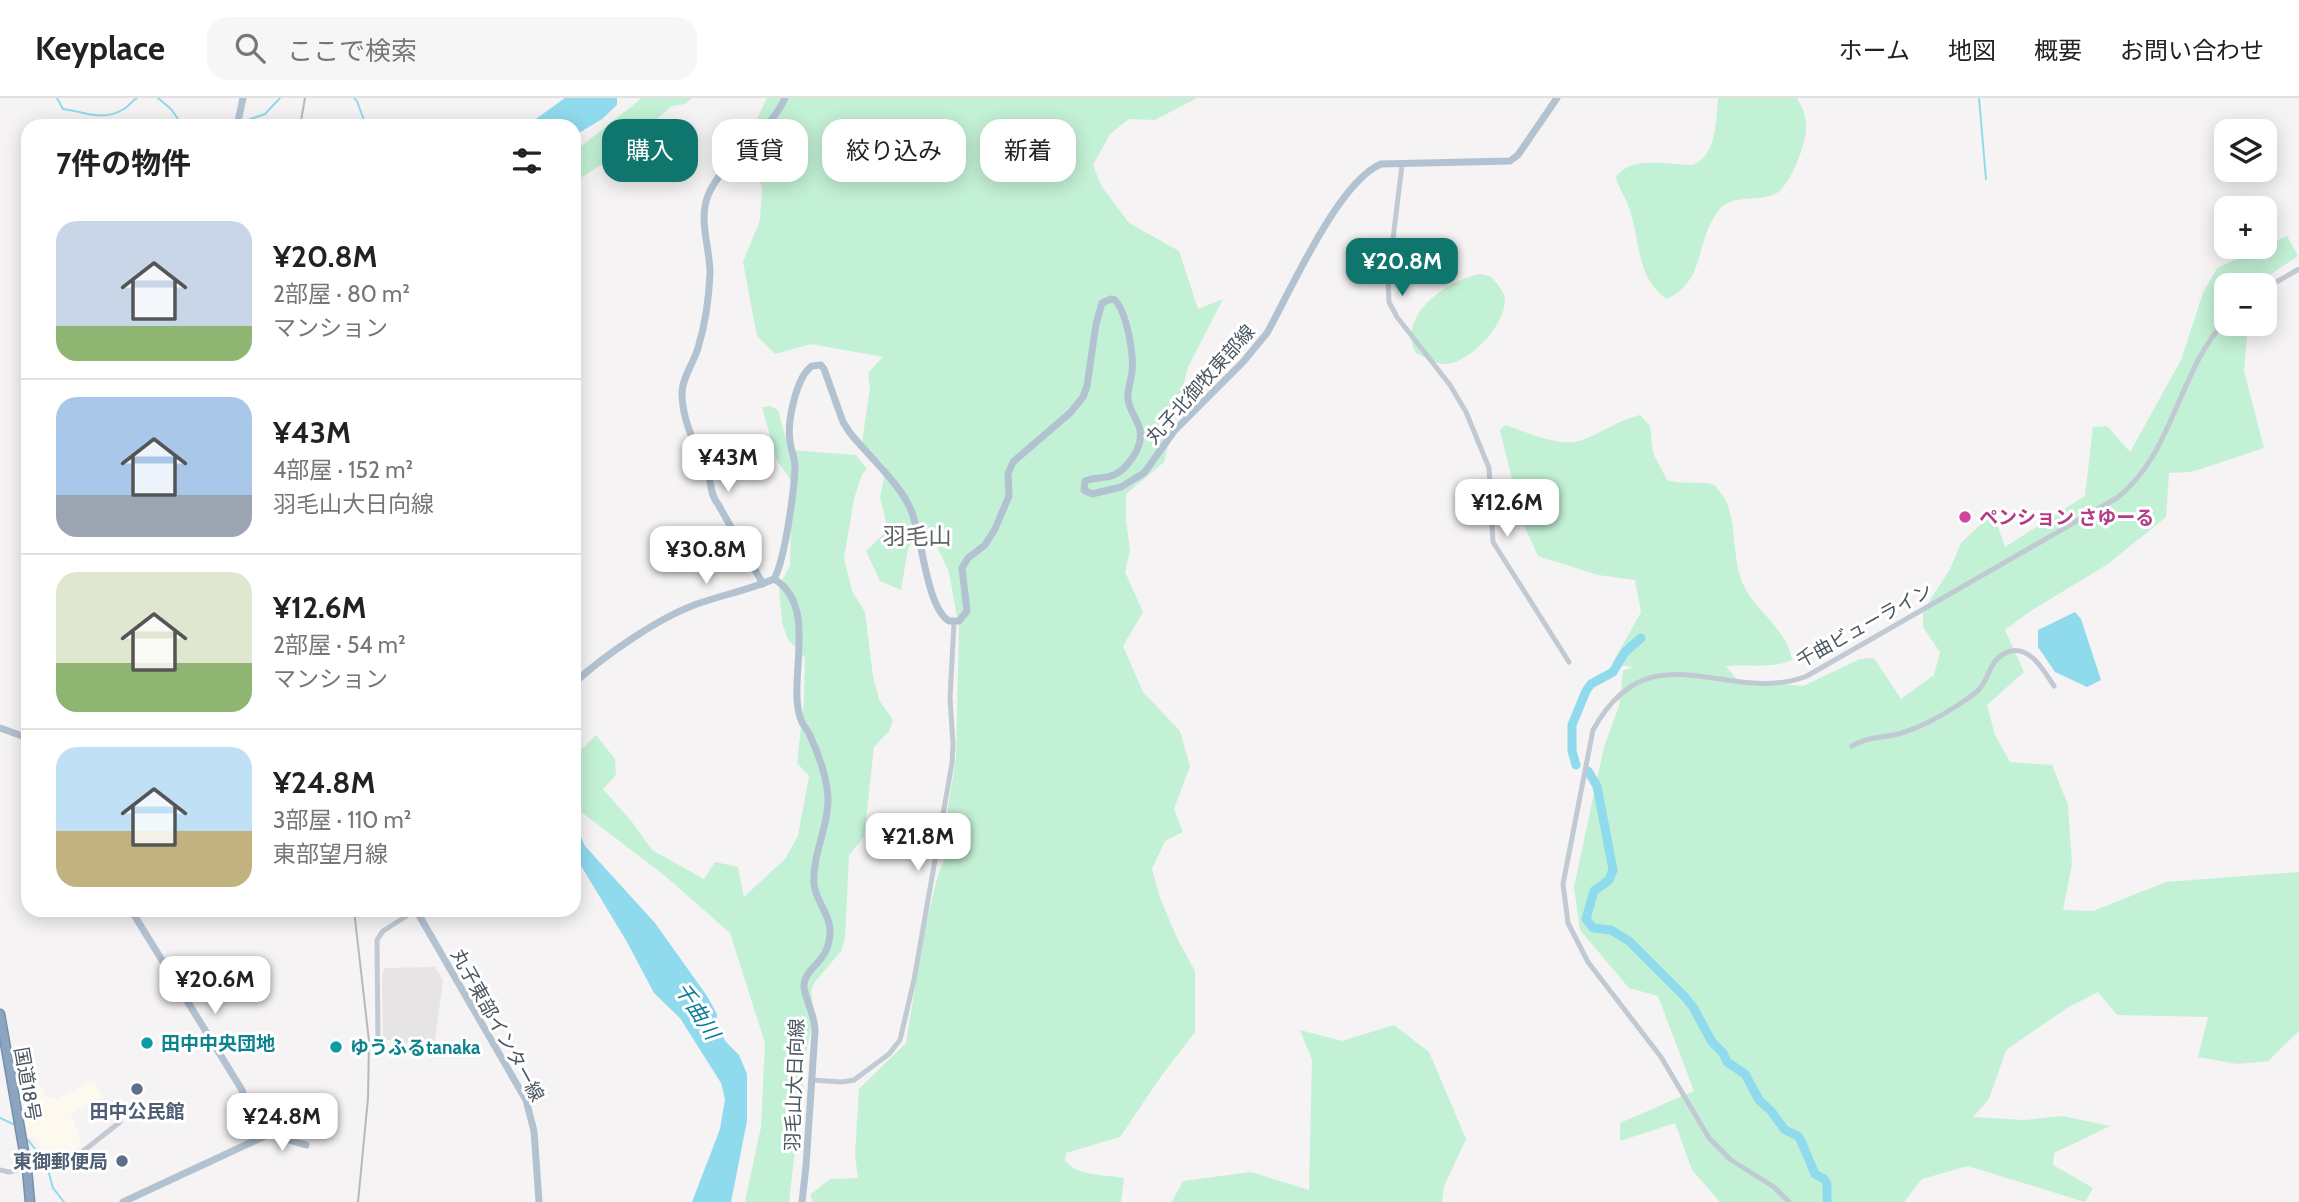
<!DOCTYPE html>
<html lang="ja">
<head>
<meta charset="utf-8">
<style>
  body { margin:0; font-family:Cabin,"Noto Sans JP",sans-serif; background:#f6f6f6; color:#222; height:100vh; display:flex; flex-direction:column; font-size:26px; white-space:nowrap }
  * { box-sizing:border-box; margin:0 }
  p { font-size:23px; color:#767676 }
  .icon { flex:none; width:38px; height:38px; fill:none; stroke:currentColor; stroke-width:2; stroke-linecap:round; stroke-linejoin:round }
  .map { position:relative; flex:1; overflow:hidden }
  .details { position:absolute; left:21px; top:21px; width:560px; height:798px; display:flex; flex-direction:column; background:#fff; border-radius:21px; box-shadow:0 4px 18px #0003 }
  .details>* { flex:none }
  .banner { position:absolute; left:602px; top:21px; width:665px; height:63px; display:flex; gap:14px }
  .buttons { position:absolute; left:2214px; top:21px; display:grid; gap:14px }
  .buttons a { display:grid; place-items:center; width:63px; height:63px; border-radius:14px; background:#fff; box-shadow:0 4px 18px #0003; font-size:35px }
  .price { position:absolute; translate:-50% -60px; padding:0 16px; border-radius:14px; background:#fff; color:#222; font-size:23px; line-height:46px; filter:drop-shadow(0 2px 4px #0008) }
  .price::after { content:''; position:absolute; left:50%; top:42px; width:21px; height:16px; margin-left:-10px; background:inherit; clip-path:polygon(0 0,100% 0,50% 100%) }
  .price.selected { background:#0f766e; color:#fff }
  ul { padding:0; list-style:none }
  li { display:flex; align-items:center; gap:21px; height:175px; padding:0 35px }
  li+li { border-top:2px solid #e0e0e0 }
  li span { display:grid; place-items:center; flex:none; width:196px; height:140px; border-radius:21px; color:#555 }
  li>.icon { margin-inline-start:auto }
  span .icon { width:84px; height:84px; fill:#fffc; stroke-width:1 }
  li b { font-size:30px }
  h2 { display:flex; justify-content:space-between; align-items:center; height:84px; padding:0 35px; font-size:30px }
  .pill { padding:0 24px; border-radius:21px; background:#fff; box-shadow:0 4px 18px #0003; font-size:24px; line-height:63px }
  .pill.selected { background:#0f766e; color:#fff }
  header { display:flex; align-items:center; gap:42px; box-sizing:border-box; height:98px; padding:0 35px; background:#fff; border-bottom:2px solid #e0e0e0 }
  header strong { font-size:33px }
  nav { display:flex; gap:38px; margin-inline-start:auto; font-size:24px }
  .search { width:490px; height:63px; background:#f6f6f6; display:flex; align-items:center; gap:18px; box-sizing:border-box; padding:0 24px; border-radius:21px; color:#767676; font-size:26px }
  .map>svg:first-child { display:block }
</style>
</head>
<body>
<header>
<strong>Keyplace</strong>
<div class="search"><svg class="icon" aria-label="search" viewBox="0 0 24 24"><circle cx="10" cy="10" r="6"/><path d="M15 15l6 6"/></svg>ここで検索</div>
<nav><a>ホーム</a><a>地図</a><a>概要</a><a>お問い合わせ</a></nav>
</header>
<div class="map">
<svg width="2299" height="1104" viewBox="0 0 2299 1104">
  <rect width="100%" height="100%" fill="#f5f3f3"/>
  <path fill="#fdf9ef" d="M 94,982 L 103,1000 L 70,1015 L 80,1037 L 78,1039 L 83,1048 L 46,1060 L 34,1039 L 28,1039 L 20,1001 L 22,984 L 29,983 L 30,989 L 42,987 L 44,997 L 57,1001 Z"/>
  <path fill="#e6e4e5" d="M 435,869 L 443,882 L 434,949 L 383,941 L 382,878 L 385,870 Z"/>
  <g fill="#c3f1d5">
    <path d="M 642,0 L 692,0 L 685,6 L 672,8 L 612,60 L 574,84 L 574,54 Z"/>
    <path d="M 767,0 L 1197,0 L 1155,22 L 1129,21 L 1110,36 L 1093,67 L 1102,89 L 1129,125 L 1179,153 L 1198,211 L 1223,201 L 1188,269 L 1164,364 L 1126,396 L 1126,422 L 1130,453 L 1125,474 L 1143,514 L 1123,548 L 1143,594 L 1180,633 L 1190,668 L 1174,711 L 1183,734 L 1165,743 L 1152,771 L 1160,800 L 1178,842 L 1195,873 L 1195,934 L 1162,977 L 1120,1039 L 1066,1055 L 1065,1062 C 1075,1078 1107,1077 1124,1080 L 1121,1104 L 813,1104 L 810,1097 L 830,1081 L 858,1080 L 855,1057 L 859,991 L 906,945 L 924,835 L 938,777 L 946,757 L 948,709 L 956,660 L 959,530 L 949,474 L 934,442 L 923,432 L 908,450 L 901,492 L 880,483 L 866,453 L 888,432 L 880,399 L 886,369 L 862,344 L 870,290 L 868,275 L 883,259 L 811,246 L 775,256 L 757,238 L 743,164 L 760,122 L 762,90 L 759,79 L 730,82 L 736,64 Z"/>
    <path d="M 1718,0 L 1797,0 C 1802,9 1807,19 1806,30 C 1806,47 1790,89 1775,96 C 1758,104 1731,96 1719,112 C 1695,141 1706,185 1666,201 C 1635,177 1641,143 1629,110 C 1626,99 1618,90 1616,79 C 1630,57 1670,67 1693,67 C 1717,57 1716,22 1718,0 Z"/>
    <path d="M 2287,138 L 2298,158 L 2268,178 L 2264,187 L 2226,187 L 2226,226 L 2248,226 L 2244,273 L 2264,350 L 2191,374 L 2169,375 L 2166,419 L 2108,466 L 2029,514 L 2005,532 L 2024,574 L 1987,607 L 1995,637 L 2010,664 L 2052,667 L 2068,707 L 2072,766 L 2063,812 L 2093,813 L 2166,784 L 2299,774 L 2299,933 L 2268,963 L 2237,966 L 2198,959 L 2208,919 L 2117,917 L 2098,894 L 2067,910 L 2006,952 L 1989,1001 L 1973,1019 L 2024,1022 L 2062,1018 L 2110,1028 L 2054,1055 L 2053,1067 L 2093,1090 L 2085,1104 L 1968,1068 L 1922,1081 L 1904,1104 L 1720,1104 L 1692,1072 L 1675,1025 L 1620,1043 L 1620,1025 L 1694,993 L 1658,898 L 1629,890 L 1580,832 L 1574,789 L 1604,649 L 1619,608 L 1623,573 L 1633,569 L 1612,566 L 1641,514 L 1635,482 L 1598,477 L 1538,458 L 1522,423 L 1500,332 L 1506,327 C 1529,335 1562,351 1585,341 C 1604,333 1620,322 1640,317 L 1650,328 L 1653,355 L 1667,382 C 1682,387 1698,382 1715,387 C 1719,393 1724,399 1727,405 C 1738,435 1731,466 1747,494 C 1761,516 1788,535 1792,562 C 1773,571 1747,566 1726,568 L 1737,582 L 1803,588 L 1860,561 L 1874,560 L 1901,601 L 1934,577 L 1940,554 L 1923,529 L 1923,513 L 1950,471 L 1961,445 L 1993,415 L 2005,449 L 2085,398 L 2093,329 L 2107,328 L 2130,354 L 2181,262 L 2203,195 L 2217,170 Z"/>
    <path d="M 1481,176 L 1491,179 C 1496,184 1501,190 1504,197 C 1511,221 1471,265 1446,266 C 1436,266 1424,259 1416,255 C 1396,217 1449,181 1481,176 Z"/>
    <path d="M 770,308 L 778,312 L 789,352 L 856,357 L 867,371 L 862,376 L 854,401 L 844,460 L 852,493 L 865,514 L 873,578 L 879,602 L 893,622 L 889,633 L 874,649 L 864,739 L 849,757 L 845,840 L 841,853 L 815,884 L 811,892 L 814,918 L 807,949 L 789,1104 L 745,1104 L 761,1029 L 765,945 L 730,835 L 664,777 L 580,713 L 574,705 L 574,653 L 583,650 L 596,637 L 615,661 L 616,677 L 603,691 L 632,724 L 652,752 L 704,781 L 715,764 L 738,769 L 744,799 L 785,761 L 798,738 L 809,678 L 797,665 L 804,603 L 805,560 L 787,540 L 782,524 L 779,488 L 790,468 L 792,384 L 777,362 L 762,309 Z"/>
    <path d="M 1394,927 L 1429,954 L 1466,1041 L 1444,1088 L 1442,1104 L 1172,1104 L 1183,1083 L 1251,1074 L 1309,1092 L 1312,962 L 1300,932 L 1342,943 Z"/>
  </g>
  <g fill="#90daee">
    <path d="M 565,0 L 617,0 L 617,7 L 602,21 L 574,38 L 574,28 L 526,28 Z"/>
    <path d="M 2075,514 L 2081,521 L 2101,582 L 2087,589 L 2055,574 L 2038,549 L 2038,532 Z"/>
    <path d="M 574,722 L 585,748 L 655,825 L 707,898 L 717,916 L 716,926 L 726,944 L 739,957 L 747,976 L 747,1023 L 731,1104 L 692,1104 L 720,1031 L 725,1001 L 721,985 L 680,920 L 654,895 L 627,844 L 574,756 Z"/>
  </g>
  <g fill="none" stroke-linecap="round" stroke-linejoin="round">
    <g stroke="#90daee" stroke-width="2">
      <path d="M 57,0 L 63,11 C 86,14 102,24 124,11 C 129,8 132,3 137,0"/>
      <path d="M 158,0 L 171,11 L 183,28"/>
      <path d="M 354,0 L 357,3 L 366,28"/>
      <path d="M 1979,0 L 1986,81"/>
      <path d="M 242,24 L 265,16 L 280,0"/>
      <path d="M 221,28 L 233,26"/>
      <path d="M 0,1020 L 13,1026"/>
      <path d="M 28,1042 L 43,1061"/>
      <path d="M 48,1072 L 53,1090 L 64,1104"/>
    </g>
    <g stroke="#90daee" stroke-width="9">
      <path d="M 1576,667 L 1572,653 L 1572,627 L 1586,593 L 1591,586 L 1613,574 L 1625,554 L 1641,540"/>
      <path d="M 1588,673 L 1597,688 L 1613,772 L 1609,782 L 1594,793 L 1586,821 L 1593,830 L 1611,832 L 1629,843 L 1684,898 L 1693,909 L 1712,944 L 1723,955 L 1727,964 L 1745,976 L 1759,1002 L 1771,1013 L 1785,1032 L 1798,1038 L 1801,1043 L 1815,1076 L 1824,1081 L 1827,1086 L 1827,1104"/>
    </g>
    <g stroke="#7690ad" stroke-width="11">
      <path id="highway" d="M 0,916 L 27,1071 L 30,1104"/>
    </g>
    <g stroke="#c1cad2" stroke-width="5">
      <path d="M 1402,67 L 1388,182 L 1389,204 L 1397,219 L 1450,287 L 1466,314 L 1489,370 L 1493,444 L 1569,564"/>
      <path d="M 2264,191 L 2299,171"/>
      <path d="M 1852,648 C 1866,639 1882,640 1898,636 C 1924,629 1952,612 1974,596 C 1991,584 1987,559 2011,553 C 2031,548 2045,575 2054,588"/>
      <path d="M 378,945 L 377,842 L 383,833 L 416,812"/>
      <path d="M 811,982 L 842,984 L 854,982 L 889,956 L 900,942 L 914,882 L 952,665 L 953,646 L 950,600 L 954,524"/>
      <path d="M 0,1072 L 9,1074 L 77,1058 L 120,1024"/>
      <path d="M 1789,1104 L 1774,1089 L 1731,1062 L 1709,1040 L 1661,959 L 1588,864 L 1568,825 L 1563,786 L 1593,632 C 1651,527 1727,609 1807,578 L 2117,400 C 2174,355 2178,273 2226,222"/>
    </g>
    <g stroke="#b3c2d1" stroke-width="7">
      <path d="M 237,28 L 243,0"/>
      <path d="M 774,481 C 820,508 786,583 801,622 C 803,628 809,633 811,640 C 819,657 828,683 828,702 C 828,731 812,757 814,786 C 815,802 829,814 830,831 C 831,865 805,868 804,887 C 803,897 815,916 815,933 L 806,1068 L 802,1104"/>
      <path d="M 763,486 L 718,406 C 710,397 712,387 708,376 C 697,350 682,324 682,295 C 682,280 694,264 698,250 C 705,227 709,199 710,175 C 710,147 696,118 711,91 C 730,56 768,37 785,0"/>
      <path d="M 574,585 C 605,557 658,520 697,506 C 722,497 749,492 774,481 C 785,462 794,393 795,370 C 795,360 791,353 790,343 C 787,324 796,279 812,268 L 821,267 L 824,271 L 843,324 L 850,335 C 868,357 901,387 911,412 C 922,437 926,509 949,523 L 959,523 L 967,513 L 962,470 L 968,460 L 985,447 L 995,431 L 1009,398 L 1008,376 L 1013,364 L 1070,315 L 1083,299 L 1087,288 L 1096,226 L 1102,205 L 1111,201 L 1115,202 C 1127,215 1134,257 1132,274 C 1131,283 1127,292 1128,301 C 1130,319 1148,328 1137,352 C 1132,362 1122,375 1111,378 C 1102,381 1094,379 1085,383 L 1084,392 L 1092,396 L 1121,389 L 1144,375 L 1175,332 L 1243,264 L 1267,235 C 1291,192 1338,84 1381,66 L 1510,63 L 1518,57 L 1557,0"/>
      <path d="M 0,630 L 28,640"/>
      <path d="M 131,812 L 242,992 L 256,1042"/>
      <path d="M 416,812 L 526,1002 L 534,1033 L 539,1104"/>
      <path d="M 123,1104 L 265,1038 L 272,1037 L 306,1047"/>
    </g>
    <use href="#highway" stroke="#8ba5c1" stroke-width="8"/>
    <g stroke="#b5b8bd" stroke-width="2">
      <path d="M 300,28 L 305,0"/>
      <path d="M 354,812 L 369,943 L 368,1000 L 358,1104"/>
    </g>
  </g>
  <circle fill="#d1479c" stroke="#fff" stroke-width="2.5" cx="1965" cy="419" r="7"/>
  <g fill="#0f9aa8" stroke="#fff" stroke-width="2.5">
    <circle cx="147" cy="945" r="7"/>
    <circle cx="336" cy="949" r="7"/>
  </g>
  <g fill="#5c6f8a" stroke="#fff" stroke-width="2.5">
    <circle cx="137" cy="991" r="7"/>
    <circle cx="122" cy="1063" r="7"/>
  </g>
  <g text-anchor="middle" stroke-width="6" stroke-linejoin="round" paint-order="stroke">
    <g font-size="19" fill="#4a5661" stroke="#fff">
      <text transform="translate(1200 286) rotate(-48)" y="7">丸子北御牧東部線</text>
      <text transform="translate(1864 527) rotate(-29)" y="7">千曲ビューライン</text>
      <text transform="translate(498 927) rotate(61)" y="7">丸子東部インター線</text>
      <text transform="translate(28 986) rotate(80)" y="7">国道18号</text>
      <text transform="translate(794 987) rotate(-88)" y="7">羽毛山大日向線</text>
    </g>
    <g font-size="19" font-weight="bold" fill="#b23c85" stroke="#fff" text-anchor="start">
      <text x="1979" y="426">ペンション さゆーる</text>
    </g>
    <g font-size="19" font-weight="bold" fill="#0d838f" stroke="#fff" text-anchor="start">
      <text x="161" y="952">田中中央団地</text>
      <text x="350" y="956">ゆうふるtanaka</text>
    </g>
    <g font-size="19" font-weight="bold" fill="#4e5e75" stroke="#fff">
      <text x="137" y="1020">田中公民館</text>
      <text x="108" y="1070" text-anchor="end">東御郵便局</text>
    </g>
    <g font-size="21" font-style="italic" fill="#0c7c9b" stroke="#fff">
      <text transform="translate(697 913) rotate(57)" y="7">千曲川</text>
    </g>
    <g font-size="23" fill="#5f6368" stroke="#fff">
      <text x="917" y="446">羽毛山</text>
    </g>
  </g>
</svg>
<div class="buttons">
<a><svg class="icon" aria-label="layers" viewBox="0 0 24 24"><path d="M12 4l9 5-9 5-9-5zM3 14l9 5 9-5"/></svg></a>
<a>+</a>
<a>−</a>
</div>
<b class="price selected" style="left:1402px;top:200px">¥20.8M</b>
<b class="price" style="left:728px;top:396px">¥43M</b>
<b class="price" style="left:1507px;top:441px">¥12.6M</b>
<b class="price" style="left:706px;top:488px">¥30.8M</b>
<b class="price" style="left:918px;top:775px">¥21.8M</b>
<b class="price" style="left:215px;top:918px">¥20.6M</b>
<b class="price" style="left:282px;top:1055px">¥24.8M</b>
<div class="banner">
<a class="pill selected">購入</a>
<a class="pill">賃貸</a>
<a class="pill">絞り込み</a>
<a class="pill">新着</a>
</div>
<section class="details">
<h2>7件の物件<svg class="icon" aria-label="filters" viewBox="0 0 24 24"><path d="M4 7h16M4 17h16"/><circle cx="9" cy="7" r="2"/><circle cx="15" cy="17" r="2"/></svg></h2>
<ul>
<li><span style="background:linear-gradient(#c9d6e8 75%,#8fb573 0)"><svg class="icon" aria-label="home" viewBox="0 0 24 24"><path d="M3 11l9-7 9 7M6 9v11h12V9"/></svg></span><div><b>¥20.8M</b><p>2部屋 · 80 m²</p><p>マンション</p></div></li>
<li><span style="background:linear-gradient(#a9c7e8 70%,#9aa5b1 0)"><svg class="icon" aria-label="home" viewBox="0 0 24 24"><path d="M3 11l9-7 9 7M6 9v11h12V9"/></svg></span><div><b>¥43M</b><p>4部屋 · 152 m²</p><p>羽毛山大日向線</p></div></li>
<li><span style="background:linear-gradient(#dfe7d0 65%,#8fb573 0)"><svg class="icon" aria-label="home" viewBox="0 0 24 24"><path d="M3 11l9-7 9 7M6 9v11h12V9"/></svg></span><div><b>¥12.6M</b><p>2部屋 · 54 m²</p><p>マンション</p></div></li>
<li><span style="background:linear-gradient(#bfe0f5 60%,#c2b280 0)"><svg class="icon" aria-label="home" viewBox="0 0 24 24"><path d="M3 11l9-7 9 7M6 9v11h12V9"/></svg></span><div><b>¥24.8M</b><p>3部屋 · 110 m²</p><p>東部望月線</p></div></li>
</ul>
</section>
</div>
</body>
</html>
